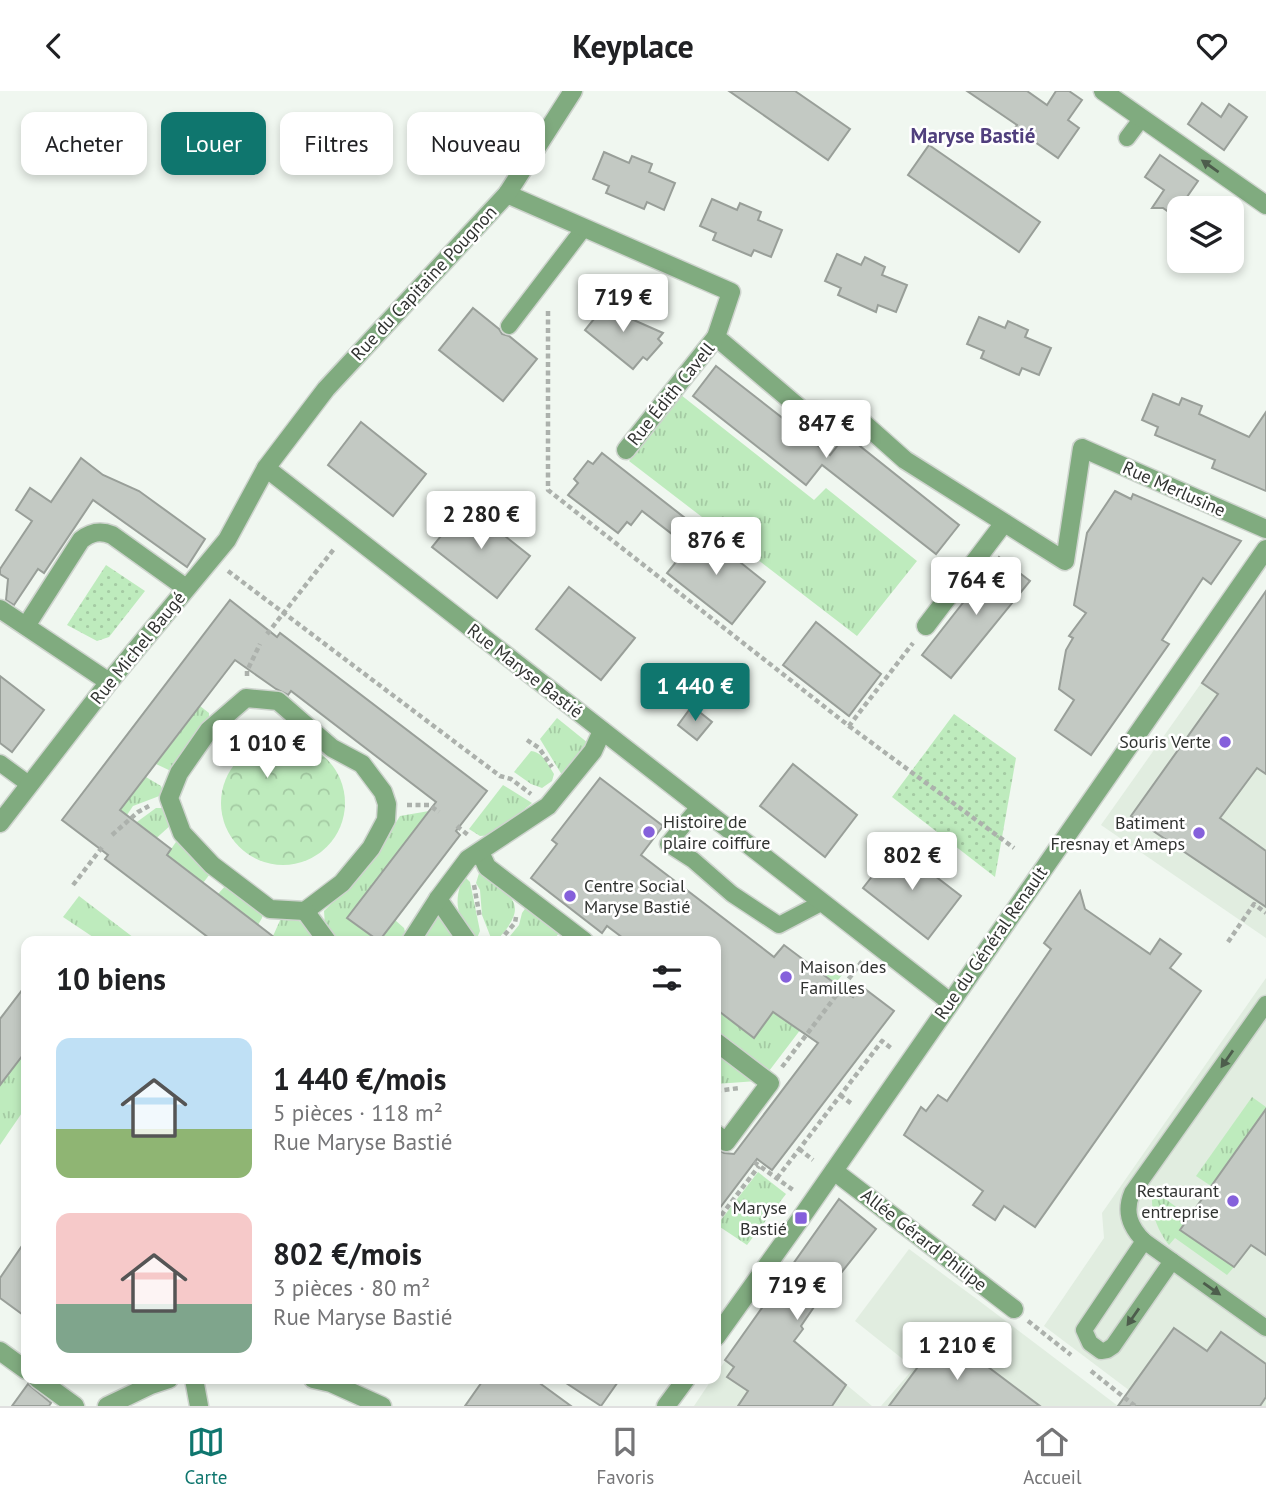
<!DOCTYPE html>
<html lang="fr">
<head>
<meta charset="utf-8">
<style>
  body { margin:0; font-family:"PT Sans",sans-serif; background:#f2f2f2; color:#202124; height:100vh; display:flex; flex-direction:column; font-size:26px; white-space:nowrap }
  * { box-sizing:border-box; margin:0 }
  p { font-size:23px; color:#757577 }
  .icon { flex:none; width:38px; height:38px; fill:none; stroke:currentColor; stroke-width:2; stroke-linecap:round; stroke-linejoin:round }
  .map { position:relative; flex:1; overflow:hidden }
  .sheet { position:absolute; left:21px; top:845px; width:700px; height:448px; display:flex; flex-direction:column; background:#fff; border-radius:14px; box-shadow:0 4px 10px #0003 }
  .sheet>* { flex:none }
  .hud { position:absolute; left:21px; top:21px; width:700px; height:63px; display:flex; gap:14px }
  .tools { position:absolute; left:1167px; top:105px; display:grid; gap:14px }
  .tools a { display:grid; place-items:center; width:77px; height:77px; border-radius:14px; background:#fff; box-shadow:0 4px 10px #0003; font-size:35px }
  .price { position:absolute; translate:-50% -60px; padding:0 16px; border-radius:7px; background:#fff; color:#222; font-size:23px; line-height:46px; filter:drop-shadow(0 2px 4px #0008) }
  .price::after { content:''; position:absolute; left:50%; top:42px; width:21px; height:16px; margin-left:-10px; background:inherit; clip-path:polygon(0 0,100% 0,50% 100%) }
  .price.on { background:#0f766e; color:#fff }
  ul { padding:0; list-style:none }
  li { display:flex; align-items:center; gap:21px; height:175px; padding:0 35px }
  li span { display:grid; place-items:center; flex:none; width:196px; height:140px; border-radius:14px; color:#555 }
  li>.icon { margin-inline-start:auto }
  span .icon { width:84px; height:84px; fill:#fffc; stroke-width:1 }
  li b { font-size:30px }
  h2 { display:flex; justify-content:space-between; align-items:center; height:84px; padding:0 35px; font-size:30px }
  .chip { padding:0 24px; border-radius:14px; background:#fff; box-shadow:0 4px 10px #0003; font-size:24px; line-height:63px }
  .chip.on { background:#0f766e; color:#fff }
  header { display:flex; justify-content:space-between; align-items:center; height:91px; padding:0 35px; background:#fff; font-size:32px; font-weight:600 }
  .menu { display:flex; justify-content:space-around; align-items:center; height:98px; border-top:2px solid #e0e0e0; background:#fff; font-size:19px; color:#757577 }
  .menu a { display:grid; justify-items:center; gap:4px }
  .menu .on { color:#0f766e }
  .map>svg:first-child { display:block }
</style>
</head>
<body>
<header><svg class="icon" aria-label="back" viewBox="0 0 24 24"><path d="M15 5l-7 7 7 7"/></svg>Keyplace<svg class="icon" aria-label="heart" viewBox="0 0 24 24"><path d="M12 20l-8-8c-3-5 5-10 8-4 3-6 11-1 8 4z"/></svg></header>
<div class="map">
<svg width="1266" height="1315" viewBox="0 0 1266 1315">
  <defs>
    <pattern id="grass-tufts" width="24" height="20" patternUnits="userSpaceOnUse" patternTransform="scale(1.75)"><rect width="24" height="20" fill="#beebbd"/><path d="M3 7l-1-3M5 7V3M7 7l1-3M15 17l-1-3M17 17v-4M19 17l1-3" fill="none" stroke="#a4caa3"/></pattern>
    <pattern id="park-crowns" width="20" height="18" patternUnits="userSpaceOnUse" patternTransform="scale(1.75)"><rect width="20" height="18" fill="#beebbd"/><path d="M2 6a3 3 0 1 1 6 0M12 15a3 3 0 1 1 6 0" fill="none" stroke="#a4caa3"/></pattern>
    <pattern id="garden-dots" width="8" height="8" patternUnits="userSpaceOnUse" patternTransform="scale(1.75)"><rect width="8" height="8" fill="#beebbd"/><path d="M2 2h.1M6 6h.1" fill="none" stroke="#a4caa3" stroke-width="1.8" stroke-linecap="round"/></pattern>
  </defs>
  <rect width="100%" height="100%" fill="#f0f7f0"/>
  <g fill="#e1ede0">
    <path d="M 1231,550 L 1266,575 L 1266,847 L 1101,734 Z"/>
    <path d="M 1266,887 L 1266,1315 L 1150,1315 L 1044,1235 L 1104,1147 L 1102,1122 Z"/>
    <path d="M 909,1158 L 974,1206 L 1118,1315 L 881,1315 L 914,1277 L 855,1230 Z"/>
    <path d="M 759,1221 L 872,1315 L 694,1315 L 712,1288 L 716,1288 L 716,1283 Z"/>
  </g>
  <g fill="url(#grass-tufts)">
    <path d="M 681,304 L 814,409 L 826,397 L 917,470 L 857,545 L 629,370 Z"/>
    <path d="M 200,615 L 209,622 L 209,628 L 173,681 L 156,673 Z"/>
    <path d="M 557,627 L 588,652 L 562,684 L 540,648 Z"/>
    <path d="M 531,660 C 543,661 548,674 554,683 L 552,690 L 542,697 L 531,693 L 514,681 Z"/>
    <path d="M 146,686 L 161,695 L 163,700 L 162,704 L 133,715 L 127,724 L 120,719 Z"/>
    <path d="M 503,694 L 532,712 L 493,744 L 480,745 L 469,738 Z"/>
    <path d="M 156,717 L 162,717 L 172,733 L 151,752 L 130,736 Z"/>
    <path d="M 429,720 L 347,827 L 378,850 L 333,850 L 325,834 L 324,820 L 354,790 L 375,765 L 400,725 Z"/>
    <path d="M 178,748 L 198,773 L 210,783 L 203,792 L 167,764 Z"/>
    <path d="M 480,779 C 509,805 532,811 498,848 L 491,847 L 482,824 L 480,799 L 476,792 Z"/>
    <path d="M 464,785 L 470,791 L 480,840 L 477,847 C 457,828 452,811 464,785 Z"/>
    <path d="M 227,793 L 264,818 L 262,827 L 258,834 L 218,803 Z"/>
    <path d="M 79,805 L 138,850 L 99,850 L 63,826 Z"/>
    <path d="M 527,815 L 559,842 L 553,850 L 506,850 L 519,834 L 522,822 Z"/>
    <path d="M 282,825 L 294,825 L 316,846 L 317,850 L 280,850 L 273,845 Z"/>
    <path d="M 437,826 L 444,829 L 456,850 L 423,850 L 430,831 Z"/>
    <path d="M 395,829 L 404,837 L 406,844 L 399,850 L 379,850 Z"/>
    <path d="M 829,874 L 842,884 L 766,984 L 716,946 L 716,918 L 754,947 L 773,921 L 786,929 Z"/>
    <path d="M 716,959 L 757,990 L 716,993 Z"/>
    <path d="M 26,960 L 26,1016 L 0,1054 L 0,994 Z"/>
    <path d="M 1252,1006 L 1266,1016 L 1266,1028 L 1211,1095 L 1196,1085 Z"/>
    <path d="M 758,1081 L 786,1103 L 747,1154 L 717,1134 Z"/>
    <path d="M 1153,1099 L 1190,1126 L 1180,1139 L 1234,1176 L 1227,1184 L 1175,1147 L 1169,1154 C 1157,1139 1149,1118 1153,1099 Z"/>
  </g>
  <circle fill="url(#park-crowns)" cx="283" cy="712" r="62"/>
  <g fill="url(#garden-dots)">
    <path d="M 106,474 L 145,500 L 109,546 L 97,550 L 67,534 Z"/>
    <path d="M 954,623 L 1016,667 L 995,786 L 892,706 Z"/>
  </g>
  <g fill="#c3c9c3" stroke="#999f99" stroke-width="2">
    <path d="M 729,0 L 795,0 L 850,38 L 828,69 Z"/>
    <path d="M 967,0 L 1027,0 L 1047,14 L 1056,0 L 1069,0 L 1082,9 L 1068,29 L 1079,37 L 1058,67 L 1015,37 L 1017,34 Z"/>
    <path d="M 1202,12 L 1221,26 L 1229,13 L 1247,26 L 1224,59 L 1188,33 Z"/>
    <path d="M 929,54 L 1040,131 L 1019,161 L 908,84 Z"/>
    <path d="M 604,61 L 629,72 L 632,65 L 652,73 L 649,81 L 675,92 L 664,119 L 647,111 L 644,118 L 606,102 L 609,95 L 593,88 Z"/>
    <path d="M 1160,64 L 1198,90 L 1180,116 L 1180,129 L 1163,117 L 1152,117 L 1164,99 L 1145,86 Z"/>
    <path d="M 712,108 L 737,119 L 740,112 L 761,121 L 758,129 L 782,139 L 771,166 L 754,159 L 751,165 L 713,149 L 716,142 L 700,135 Z"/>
    <path d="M 837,163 L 861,174 L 865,166 L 885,176 L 882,184 L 907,194 L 896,221 L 878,214 L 876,221 L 838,204 L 841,197 L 825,190 Z"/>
    <path d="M 605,206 L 621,220 L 620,223 L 663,242 L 658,248 L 662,252 L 647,269 L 643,266 L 633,278 L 585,239 L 594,228 L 590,224 Z"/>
    <path d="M 473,217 L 499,238 L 502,243 L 509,245 L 537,268 L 503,310 L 439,259 Z"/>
    <path d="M 979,226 L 1005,237 L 1008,230 L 1028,239 L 1025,246 L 1051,257 L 1039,284 L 1022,277 L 1019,284 L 981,267 L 984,260 L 967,253 Z"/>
    <path d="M 716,275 L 830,364 L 846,344 L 959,434 L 936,463 L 822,374 L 806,394 L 693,305 Z"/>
    <path d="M 1153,303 L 1179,314 L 1182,307 L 1202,315 L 1199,323 L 1249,346 L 1266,321 L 1266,400 L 1212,377 L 1215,369 L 1155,344 L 1158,336 L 1142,329 Z"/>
    <path d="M 361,331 L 426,383 L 393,425 L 328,374 Z"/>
    <path d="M 602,362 L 685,427 L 672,443 L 642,420 L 631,434 L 627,431 L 618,442 L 568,404 L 578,392 L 574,388 L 588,370 L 593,373 Z"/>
    <path d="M 81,367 L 103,384 L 139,400 L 205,448 L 187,476 L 93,409 L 44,482 L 38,478 L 14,514 L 6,509 L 8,488 L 0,483 L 0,478 L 32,430 L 16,419 L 30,397 L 51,411 Z"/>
    <path d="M 1115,400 L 1131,408 L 1133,403 L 1241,450 L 1211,493 L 1203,487 L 1162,549 L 1169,553 L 1091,664 L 1055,639 L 1074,609 L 1059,598 L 1066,559 L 1073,547 L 1069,545 L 1086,522 L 1074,514 L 1087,442 Z"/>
    <path d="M 466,414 L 530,465 L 497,507 L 432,456 Z"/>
    <path d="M 701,440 L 765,491 L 732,533 L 667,482 Z"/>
    <path d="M 999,466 L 1030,490 L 951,587 L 922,564 Z"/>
    <path d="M 569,496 L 635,547 L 601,589 L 536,538 Z"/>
    <path d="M 1266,500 L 1266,683 L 1257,677 L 1220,727 L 1266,760 L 1266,816 L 1131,725 L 1218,603 L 1202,592 Z"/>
    <path d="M 230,509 L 277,546 L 280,542 L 487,700 L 456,740 L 460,744 L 379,850 L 347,827 L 436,711 L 291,600 L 288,604 L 276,598 L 235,569 L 120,719 L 171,758 L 167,764 L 279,850 L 213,850 L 105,768 L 108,764 L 62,729 Z"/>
    <path d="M 816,531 L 881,583 L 849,625 L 783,574 Z"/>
    <path d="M 0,585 L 44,619 L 12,661 L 0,652 Z"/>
    <path d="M 692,615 L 712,631 L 697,649 L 678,634 Z"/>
    <path d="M 793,673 L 857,724 L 825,766 L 760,715 Z"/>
    <path d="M 600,687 L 663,735 L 641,764 L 774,866 L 784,854 L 853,906 L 861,895 L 894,920 L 772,1079 L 757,1068 L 716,1122 L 716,1057 L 724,1062 L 734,1063 L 818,952 L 773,921 L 754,947 L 716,918 L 716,850 L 627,850 L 607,835 L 602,842 L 531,787 L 557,753 L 552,749 Z"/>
    <path d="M 896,755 L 961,805 L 928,848 L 863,797 Z"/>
    <path d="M 1080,800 L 1085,818 L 1150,863 L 1160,848 L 1181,863 L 1170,877 L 1201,900 L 1035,1136 L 1004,1115 L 995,1129 L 973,1114 L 983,1100 L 904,1044 L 921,1016 L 926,1020 L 938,1004 L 947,1010 L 1051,858 L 1044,852 Z"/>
    <path d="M 26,894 L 26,960 L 0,994 L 0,928 Z"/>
    <path d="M 1266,1018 L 1266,1164 L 1251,1154 L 1234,1176 L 1180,1139 Z"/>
    <path d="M 839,1108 L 876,1138 L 814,1216 L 801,1235 L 803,1238 L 794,1250 L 846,1294 L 832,1315 L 738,1315 L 748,1300 L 727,1286 L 734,1276 L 725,1269 Z"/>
    <path d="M 26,1149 L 26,1226 L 0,1207 L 0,1187 Z"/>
    <path d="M 1174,1237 L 1207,1260 L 1221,1241 L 1266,1273 L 1266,1306 L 1260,1315 L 1118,1315 Z"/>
    <path d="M 943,1242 L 1040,1315 L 889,1315 Z"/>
    <path d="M 484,1288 L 534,1288 L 571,1315 L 465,1315 Z"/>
    <path d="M 560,1288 L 620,1288 L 601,1315 Z"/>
    <path d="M 28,1293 L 51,1312 L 49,1315 L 12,1315 Z"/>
  </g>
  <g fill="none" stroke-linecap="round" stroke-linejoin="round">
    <g stroke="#ced4ce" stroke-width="19">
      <g id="service">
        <path d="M 1127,47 L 1142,27"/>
        <path d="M 509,235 L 584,137"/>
        <path d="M 0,672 L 30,694"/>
        <path d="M 698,717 L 668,753 L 693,769 L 732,803 L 779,834 L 821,812"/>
        <path d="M 1266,913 L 1132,1102 C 1124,1121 1130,1136 1144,1150 L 1266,1237"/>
        <path d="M 1144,1150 L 1084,1239 L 1090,1252 L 1101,1260 L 1107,1259 L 1113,1255 L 1172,1170"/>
      </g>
    </g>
    <g stroke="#ced4ce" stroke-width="21">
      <g id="pedestrian">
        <path d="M 246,607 L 278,610 L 332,657 L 362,673 L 383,701 L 387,713 L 386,729 L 371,757 L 342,792 L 305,820 L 270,818 L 212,774 L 182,742 L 169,707 L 179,682 L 209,639 Z"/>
        <path d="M 480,761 L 487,776 L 584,850"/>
        <path d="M 438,808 L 467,850"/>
        <path d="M 305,820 L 327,850"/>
        <path d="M 411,850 L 438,808 L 468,768 L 548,715 L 593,660 L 602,640"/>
        <path d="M 716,951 L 770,992 L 726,1051 L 716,1043"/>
      </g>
    </g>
    <g stroke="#ced4ce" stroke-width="21">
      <g id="minor">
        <path d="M 1103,0 L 1266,114"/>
        <path d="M 507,103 L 731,201 L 716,246 L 802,319 L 850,320 L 905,369 L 1065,470 L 1082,357 L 1266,438"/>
        <path d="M 626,359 L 716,246"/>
        <path d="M 266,377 L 950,911"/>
        <path d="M 0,518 L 109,591"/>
        <path d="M 26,535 L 81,449 C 91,441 100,439 112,444 L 186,497"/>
        <path d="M 926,535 L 1004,432"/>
        <path d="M 0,732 L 109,591 L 227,449 L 266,377 L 326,298 L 507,103 L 573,0"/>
        <path d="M 834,1080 L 1014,1218"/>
        <path d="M 0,1260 L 26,1279"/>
        <path d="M 38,1288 L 75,1315"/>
        <path d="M 194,1288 L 199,1315"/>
        <path d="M 313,1288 L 331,1292 L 382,1315"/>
        <path d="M 107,1315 L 151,1294 L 169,1288"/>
      </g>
    </g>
    <g stroke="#ced4ce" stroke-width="21">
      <g id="tertiary">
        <path d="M 716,1246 L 801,1127 L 1266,458"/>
        <path d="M 666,1315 L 686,1288"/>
      </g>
    </g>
    <g stroke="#acb1ac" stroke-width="4.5" stroke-dasharray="5 3.5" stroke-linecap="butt">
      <path d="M 548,220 L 548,399 L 849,635 L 913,552"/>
      <path d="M 228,480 L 500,685 L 511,688 L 531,703"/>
      <path d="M 267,543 L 334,458"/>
      <path d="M 247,585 L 247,580 L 260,553"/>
      <path d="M 849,635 L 1014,757"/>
      <path d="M 527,649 L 539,657 L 552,676"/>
      <path d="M 407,714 L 429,714 L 439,721"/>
      <path d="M 457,735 L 468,744"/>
      <path d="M 112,744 L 138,721 L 149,715"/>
      <path d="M 73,794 L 103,755"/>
      <path d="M 474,794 L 480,827"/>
      <path d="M 499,850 L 515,832 L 516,826"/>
      <path d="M 1228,851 L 1254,813 L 1266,822"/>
      <path d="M 782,976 L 863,869"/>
      <path d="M 716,1000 L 740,997"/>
      <path d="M 840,1004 L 852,1013"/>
      <path d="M 799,1058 L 813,1069"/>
      <path d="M 754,1071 L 793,1099"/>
      <path d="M 777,1087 L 882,950 L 891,957"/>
      <path d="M 716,1131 L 759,1075"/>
      <path d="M 1028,1230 L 1071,1264"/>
      <path d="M 1091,1280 L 1135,1315"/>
    </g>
    <use href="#service" stroke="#80ab7f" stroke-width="16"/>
    <use href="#pedestrian" stroke="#80ab7f" stroke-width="18"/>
    <use href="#minor" stroke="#80ab7f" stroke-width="18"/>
    <use href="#tertiary" stroke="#80ab7f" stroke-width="18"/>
  </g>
  <defs><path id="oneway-solid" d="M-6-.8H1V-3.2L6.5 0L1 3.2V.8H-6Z" transform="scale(1.75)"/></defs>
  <g fill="#4d5d4c">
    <use href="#oneway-solid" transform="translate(1210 75) rotate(-145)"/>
    <use href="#oneway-solid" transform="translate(1227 968) rotate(125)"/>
    <use href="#oneway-solid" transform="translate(1212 1198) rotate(35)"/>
    <use href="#oneway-solid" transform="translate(1133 1226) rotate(125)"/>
  </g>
  <g fill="#8560db" stroke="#fff" stroke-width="2.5">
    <circle cx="1225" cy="651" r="7"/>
    <circle cx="649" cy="741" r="7"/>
    <circle cx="1199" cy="742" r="7"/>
    <circle cx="570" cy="805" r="7"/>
    <circle cx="786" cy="886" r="7"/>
    <circle cx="1233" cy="1110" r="7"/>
    <rect x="794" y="1120" width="14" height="14" rx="3.5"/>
  </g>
  <g text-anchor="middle" stroke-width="5" stroke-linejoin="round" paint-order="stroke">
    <g font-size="18" fill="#313331" stroke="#fff">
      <text transform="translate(424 192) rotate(-47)" y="6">Rue du Capitaine Pougnon</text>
      <text transform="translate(671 303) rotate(-51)" y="6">Rue Édith Cavell</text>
      <text transform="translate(1174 398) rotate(24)" y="6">Rue Merlusine</text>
      <text transform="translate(138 557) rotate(-51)" y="6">Rue Michel Baugé</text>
      <text transform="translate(525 580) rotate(38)" y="6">Rue Maryse Bastié</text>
      <text transform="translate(991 852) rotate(-55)" y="6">Rue du Général Renault</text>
      <text transform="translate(924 1149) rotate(38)" y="6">Allée Gérard Philipe</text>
    </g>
    <g font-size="18" fill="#313331" stroke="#fff" text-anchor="end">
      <text x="1211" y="657">Souris Verte</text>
      <text x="663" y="737" text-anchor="start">Histoire de<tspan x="663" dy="21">plaire coiffure</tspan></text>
      <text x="1185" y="738">Batiment<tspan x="1185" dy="21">Fresnay et Ameps</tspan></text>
      <text x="584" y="801" text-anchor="start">Centre Social<tspan x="584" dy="21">Maryse Bastié</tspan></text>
      <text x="800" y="882" text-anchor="start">Maison des<tspan x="800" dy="21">Familles</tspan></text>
      <text x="1219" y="1106">Restaurant<tspan x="1219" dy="21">entreprise</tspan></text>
      <text x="787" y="1123">Maryse<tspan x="787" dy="21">Bastié</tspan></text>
    </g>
    <g font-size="21" font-weight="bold" fill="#503f7d" stroke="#fff">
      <text x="973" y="52">Maryse Bastié</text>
    </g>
  </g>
</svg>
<div class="tools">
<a><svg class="icon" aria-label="layers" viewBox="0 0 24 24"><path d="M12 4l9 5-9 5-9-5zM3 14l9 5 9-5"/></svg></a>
</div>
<b class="price" style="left:623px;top:243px">719 €</b>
<b class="price" style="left:826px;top:369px">847 €</b>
<b class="price" style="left:481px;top:460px">2 280 €</b>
<b class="price" style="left:716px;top:486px">876 €</b>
<b class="price" style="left:976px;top:526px">764 €</b>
<b class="price on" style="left:695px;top:632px">1 440 €</b>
<b class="price" style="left:267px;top:689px">1 010 €</b>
<b class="price" style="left:912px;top:801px">802 €</b>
<b class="price" style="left:797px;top:1231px">719 €</b>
<b class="price" style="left:957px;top:1291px">1 210 €</b>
<div class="hud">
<a class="chip">Acheter</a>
<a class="chip on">Louer</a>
<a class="chip">Filtres</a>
<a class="chip">Nouveau</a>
</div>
<section class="sheet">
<h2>10 biens<svg class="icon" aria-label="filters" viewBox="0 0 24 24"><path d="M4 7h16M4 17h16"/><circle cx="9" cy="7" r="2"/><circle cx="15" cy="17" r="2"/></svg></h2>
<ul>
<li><span style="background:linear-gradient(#bfe0f5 65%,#8fb573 0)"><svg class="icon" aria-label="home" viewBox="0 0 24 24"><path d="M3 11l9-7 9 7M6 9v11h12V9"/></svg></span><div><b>1 440 €/mois</b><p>5 pièces · 118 m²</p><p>Rue Maryse Bastié</p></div></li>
<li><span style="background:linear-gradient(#f6c9c9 65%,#7fa58c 0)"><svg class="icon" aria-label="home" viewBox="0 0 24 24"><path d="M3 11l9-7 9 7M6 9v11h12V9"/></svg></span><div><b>802 €/mois</b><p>3 pièces · 80 m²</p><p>Rue Maryse Bastié</p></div></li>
</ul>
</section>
</div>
<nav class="menu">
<a class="on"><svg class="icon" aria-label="map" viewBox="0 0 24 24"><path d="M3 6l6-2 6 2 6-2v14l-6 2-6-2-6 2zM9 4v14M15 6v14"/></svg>Carte</a>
<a><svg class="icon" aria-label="saved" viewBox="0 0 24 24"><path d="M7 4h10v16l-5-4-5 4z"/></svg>Favoris</a>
<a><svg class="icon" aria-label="home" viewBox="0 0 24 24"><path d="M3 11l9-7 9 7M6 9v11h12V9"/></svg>Accueil</a>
</nav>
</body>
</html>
